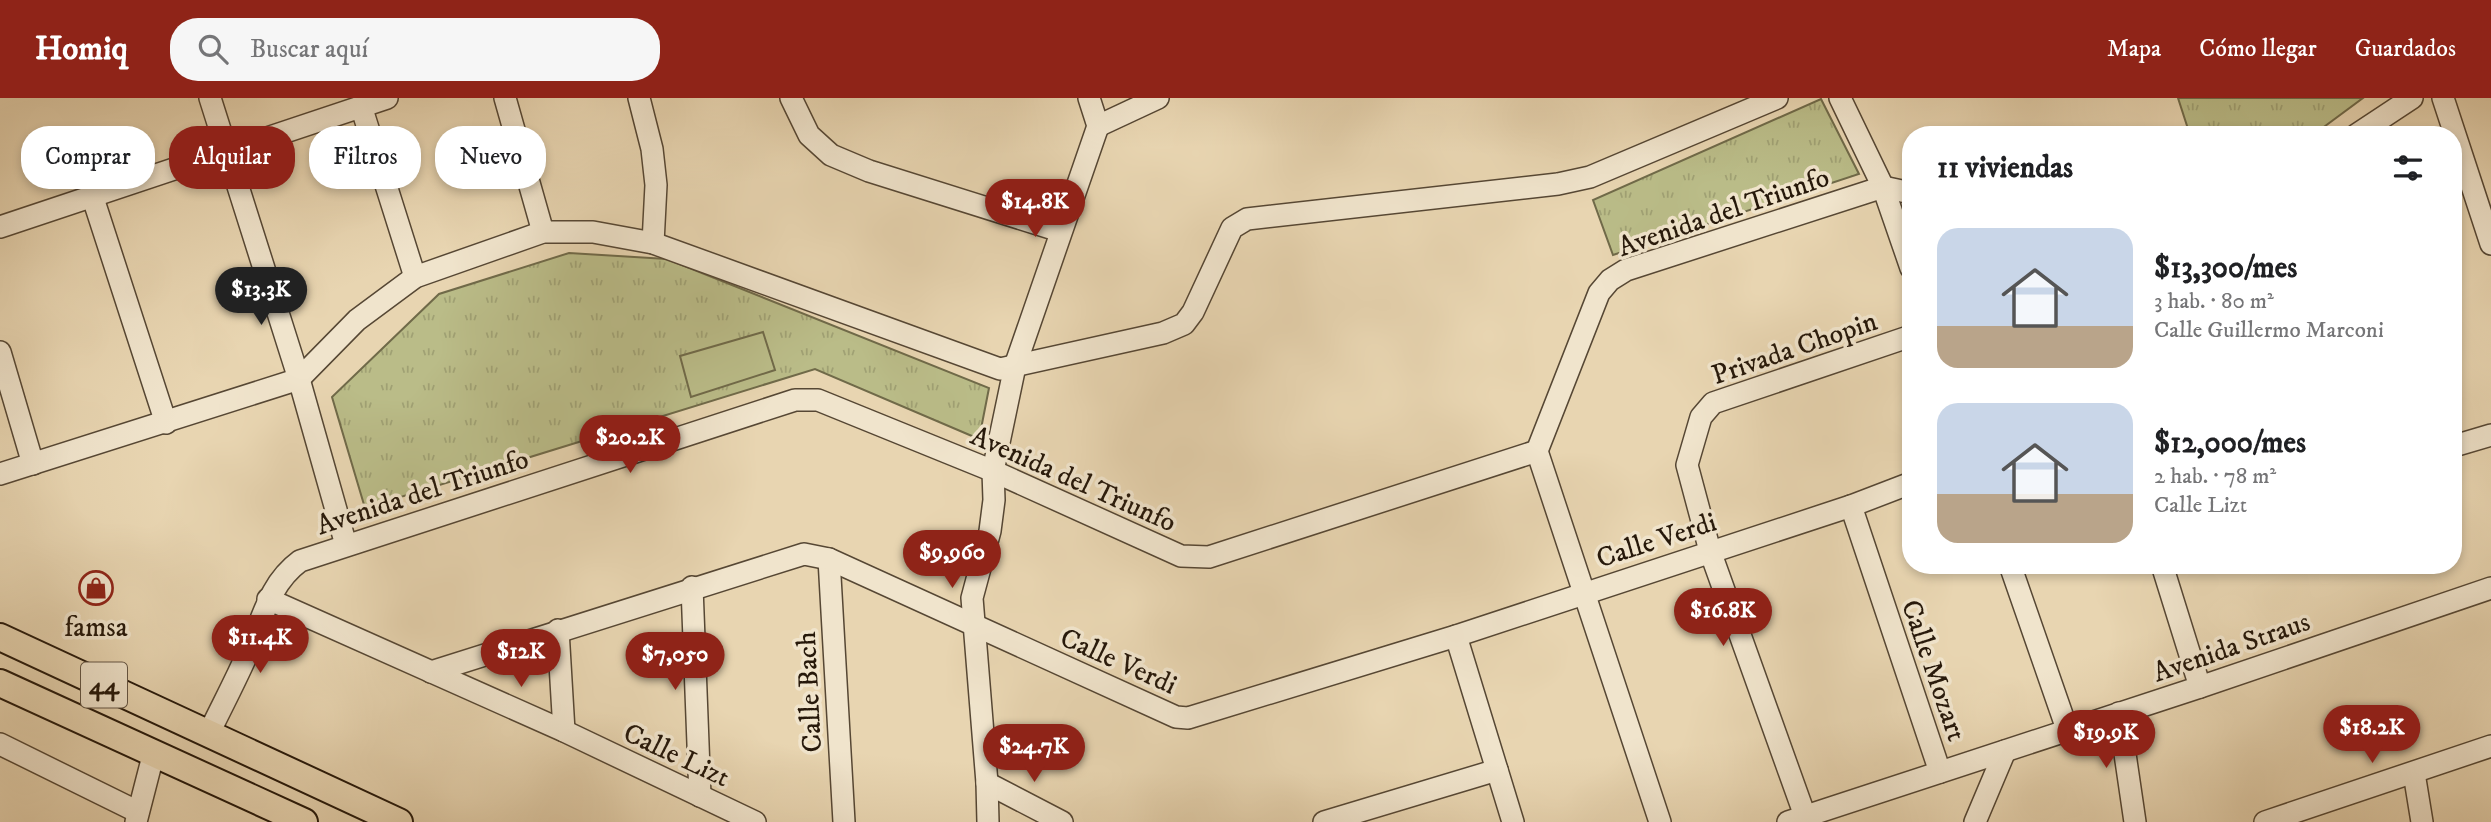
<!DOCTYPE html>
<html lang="es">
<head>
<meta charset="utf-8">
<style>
  body { margin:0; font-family:"IM FELL DW Pica",serif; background:#f6f6f6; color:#202124; height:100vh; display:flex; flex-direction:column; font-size:26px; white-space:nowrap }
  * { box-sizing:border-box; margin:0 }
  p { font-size:23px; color:#757577 }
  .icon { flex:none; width:38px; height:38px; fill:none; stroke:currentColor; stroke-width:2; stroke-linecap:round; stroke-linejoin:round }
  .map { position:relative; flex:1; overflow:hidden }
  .panel { position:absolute; left:1902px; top:28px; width:560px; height:448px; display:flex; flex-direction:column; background:#fff; border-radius:28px; box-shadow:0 4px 10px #0003 }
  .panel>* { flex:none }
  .banner { position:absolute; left:21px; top:28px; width:665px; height:63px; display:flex; gap:14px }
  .price { position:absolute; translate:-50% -60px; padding:0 16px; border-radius:24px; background:#8f2418; color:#fff; font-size:23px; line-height:46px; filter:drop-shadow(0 2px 4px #0008) }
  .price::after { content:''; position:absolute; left:50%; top:42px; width:21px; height:16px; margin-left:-10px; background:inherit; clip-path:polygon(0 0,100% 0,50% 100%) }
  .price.current { background:#222; color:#fff }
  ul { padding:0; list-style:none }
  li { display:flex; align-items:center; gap:21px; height:175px; padding:0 35px }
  li span { display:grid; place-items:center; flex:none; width:196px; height:140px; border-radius:21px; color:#555 }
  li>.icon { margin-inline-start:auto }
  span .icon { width:84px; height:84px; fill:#fffc; stroke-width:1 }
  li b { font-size:30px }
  h2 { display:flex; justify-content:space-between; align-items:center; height:84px; padding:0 35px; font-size:30px }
  .chip { padding:0 24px; border-radius:28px; background:#fff; box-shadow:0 4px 10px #0003; font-size:24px; line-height:63px }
  .chip.current { background:#8f2418; color:#fff }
  header { display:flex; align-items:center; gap:42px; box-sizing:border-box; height:98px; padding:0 35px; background:#8f2418; color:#fff }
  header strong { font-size:33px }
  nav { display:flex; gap:38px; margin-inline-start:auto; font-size:24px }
  .search { width:490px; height:63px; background:#f6f6f6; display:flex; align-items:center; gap:18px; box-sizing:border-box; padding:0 24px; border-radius:28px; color:#757577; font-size:26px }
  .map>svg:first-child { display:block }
</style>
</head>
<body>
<header>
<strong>Homiq</strong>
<div class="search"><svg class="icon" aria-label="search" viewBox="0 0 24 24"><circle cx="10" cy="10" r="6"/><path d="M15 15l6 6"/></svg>Buscar aquí</div>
<nav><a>Mapa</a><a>Cómo llegar</a><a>Guardados</a></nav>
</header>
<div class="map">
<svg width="2491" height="724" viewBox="0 0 2491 724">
  <defs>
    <pattern id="grass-tufts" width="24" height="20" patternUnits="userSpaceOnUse" patternTransform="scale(1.75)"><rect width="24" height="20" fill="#babc88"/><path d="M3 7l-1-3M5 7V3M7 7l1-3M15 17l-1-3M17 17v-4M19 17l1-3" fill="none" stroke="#a0a174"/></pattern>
  </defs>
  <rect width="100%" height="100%" fill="#e8d5b1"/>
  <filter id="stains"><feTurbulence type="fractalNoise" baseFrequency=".00286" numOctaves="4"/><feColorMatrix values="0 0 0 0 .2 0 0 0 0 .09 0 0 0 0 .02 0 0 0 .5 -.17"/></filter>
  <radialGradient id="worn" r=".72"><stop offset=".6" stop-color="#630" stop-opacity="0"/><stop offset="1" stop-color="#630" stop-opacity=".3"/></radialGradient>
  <g fill="url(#grass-tufts)" stroke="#706a49" stroke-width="2">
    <path d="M 2178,0 L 2363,0 L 2313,37 L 2190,37 Z"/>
    <path d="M 1821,1 L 1859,76 L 1613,157 L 1593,102 Z"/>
    <path d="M 569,155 L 667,161 L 989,290 L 979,341 L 815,271 L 365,410 L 332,299 L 439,196 Z"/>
  </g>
  <path fill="#babc88" stroke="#706a49" stroke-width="2" d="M 763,234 L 775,272 L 691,299 L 680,258 Z"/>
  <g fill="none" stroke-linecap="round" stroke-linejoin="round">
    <g stroke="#564734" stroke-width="24">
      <g id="minor">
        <path d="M 210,0 L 299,281 L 346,447"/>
        <path d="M 505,0 L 543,134"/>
        <path d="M 639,0 L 652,51 L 656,87 L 653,145"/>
        <path d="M 791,0 L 809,37 L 831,57 L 869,73 L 1060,133"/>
        <path d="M 1840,0 L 1883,89 L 1911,170"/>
        <path d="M 2443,0 L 2491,146"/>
        <path d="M 361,8 L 415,179"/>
        <path d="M 1098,28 L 1158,0"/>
        <path d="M 2356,37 L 2412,0"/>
        <path d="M 92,97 L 166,325"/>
        <path d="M 0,129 L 387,0"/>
        <path d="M 0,254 L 33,366"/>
        <path d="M 2454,348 L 2491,337"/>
        <path d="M 1537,353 L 1660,724"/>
        <path d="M 0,376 L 299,281 L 357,222 L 415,179 L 543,134 L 593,134 L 653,145 L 1000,271 L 1163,235 L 1184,226 L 1193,214 L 1232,130 L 1247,121 L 1558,86 L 1590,79 L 1777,0"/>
        <path d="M 1851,408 L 1940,674"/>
        <path d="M 829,461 L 844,724"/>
        <path d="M 2010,467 L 2067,631"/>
        <path d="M 2162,467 L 2200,589"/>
        <path d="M 692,489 L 700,698"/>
        <path d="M 268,501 L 564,633 L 755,724"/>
        <path d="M 558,532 L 564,633"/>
        <path d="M 1456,538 L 1513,724"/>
        <path d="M 431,574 L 804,456 L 829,461 L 1176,619 L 1188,620 L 1456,538 L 1851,408 L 1911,385"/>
        <path d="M 2119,615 L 2135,724"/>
        <path d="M 209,635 C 222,608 237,580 249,552 C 263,519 270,485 300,463 L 795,302 L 818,302 L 993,373 L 1181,458 L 1209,459 L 1537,353 L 1599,195 L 1610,182 L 1626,172 L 1883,89 L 1911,95"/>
        <path d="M 0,646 L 138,714"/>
        <path d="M 2414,675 L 2422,724"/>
        <path d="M 987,685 L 1062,724"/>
        <path d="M 1805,718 L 1710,453 L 1687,367 L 1701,319 L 1713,305 L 1911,238"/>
        <path d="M 136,724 L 154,654"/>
        <path d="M 988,724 L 987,685 L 972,500 L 990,433 L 994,402 L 993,373 L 1015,268 L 1098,28 L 1089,0"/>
        <path d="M 1324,724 L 1497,672"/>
        <path d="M 1788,724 L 2200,589 L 2491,490"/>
        <path d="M 1975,724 L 2005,653"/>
        <path d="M 2265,724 L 2491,648"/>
      </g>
    </g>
    <g stroke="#26180a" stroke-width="30">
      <g id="major">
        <path d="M 0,539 L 399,724"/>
        <path d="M 0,585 L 304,724"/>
      </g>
    </g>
    <use href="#minor" stroke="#f0e4cc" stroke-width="21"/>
    <use href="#major" stroke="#e8d5b1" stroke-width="26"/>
  </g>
  <defs>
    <g id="shop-ring" transform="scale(1.75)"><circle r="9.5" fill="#f0e4cc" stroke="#8f2418" stroke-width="1.5"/><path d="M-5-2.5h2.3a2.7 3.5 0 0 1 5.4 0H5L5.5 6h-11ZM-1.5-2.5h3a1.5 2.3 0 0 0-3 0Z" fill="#8f2418"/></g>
  </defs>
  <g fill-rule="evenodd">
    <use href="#shop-ring" x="96" y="490"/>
  </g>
  <g text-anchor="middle" stroke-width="7" stroke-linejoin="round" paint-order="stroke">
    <rect fill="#f0e4cc" stroke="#635544" stroke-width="2" x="81" y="564.5" width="46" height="45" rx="5"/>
    <g font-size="26" font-weight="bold" fill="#26180a">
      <text x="104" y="596">44</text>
    </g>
    <g font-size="28" fill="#26180a" stroke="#f0e4cc">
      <text transform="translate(1723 113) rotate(-19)" y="10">Avenida del Triunfo</text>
      <text transform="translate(1794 249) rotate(-19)" y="10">Privada Chopin</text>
      <text transform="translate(1074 380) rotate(24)" y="10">Avenida del Triunfo</text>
      <text transform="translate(422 393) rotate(-18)" y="10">Avenida del Triunfo</text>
      <text transform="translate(1656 441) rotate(-18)" y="10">Calle Verdi</text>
      <text transform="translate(2231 548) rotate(-19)" y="10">Avenida Straus</text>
      <text transform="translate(1119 562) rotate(24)" y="10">Calle Verdi</text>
      <text transform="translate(1935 572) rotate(71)" y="10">Calle Mozart</text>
      <text transform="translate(808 594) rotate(-93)" y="10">Calle Bach</text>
      <text transform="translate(677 656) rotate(25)" y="10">Calle Lizt</text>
    </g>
    <g font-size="28" fill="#26180a" stroke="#f0e4cc">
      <text x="96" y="538">famsa</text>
    </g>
  </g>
  <rect width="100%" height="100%" filter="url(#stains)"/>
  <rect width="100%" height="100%" fill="url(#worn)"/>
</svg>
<b class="price" style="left:1035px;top:141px">$14.8K</b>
<b class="price current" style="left:261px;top:229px">$13.3K</b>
<b class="price" style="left:630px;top:377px">$20.2K</b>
<b class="price" style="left:952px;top:492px">$9,960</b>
<b class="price" style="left:1723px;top:550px">$16.8K</b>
<b class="price" style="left:260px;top:577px">$11.4K</b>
<b class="price" style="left:521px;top:591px">$12K</b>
<b class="price" style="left:675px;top:594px">$7,050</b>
<b class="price" style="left:2372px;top:667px">$18.2K</b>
<b class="price" style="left:2106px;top:672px">$19.9K</b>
<b class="price" style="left:1034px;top:686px">$24.7K</b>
<div class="banner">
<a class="chip">Comprar</a>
<a class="chip current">Alquilar</a>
<a class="chip">Filtros</a>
<a class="chip">Nuevo</a>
</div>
<section class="panel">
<h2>11 viviendas<svg class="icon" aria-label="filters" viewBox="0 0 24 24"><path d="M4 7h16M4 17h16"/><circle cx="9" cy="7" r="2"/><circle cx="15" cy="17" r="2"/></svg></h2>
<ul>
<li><span style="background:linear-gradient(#c9d6e8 70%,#b9a48a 0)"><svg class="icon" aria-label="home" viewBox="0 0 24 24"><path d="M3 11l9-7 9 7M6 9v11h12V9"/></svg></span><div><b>$13,300/mes</b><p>3 hab. · 80 m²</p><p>Calle Guillermo Marconi</p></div></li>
<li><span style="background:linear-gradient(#c9d6e8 65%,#b9a48a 0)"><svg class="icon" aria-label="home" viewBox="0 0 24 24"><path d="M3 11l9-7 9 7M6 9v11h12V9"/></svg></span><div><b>$12,000/mes</b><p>2 hab. · 78 m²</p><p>Calle Lizt</p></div></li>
</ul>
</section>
</div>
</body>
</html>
